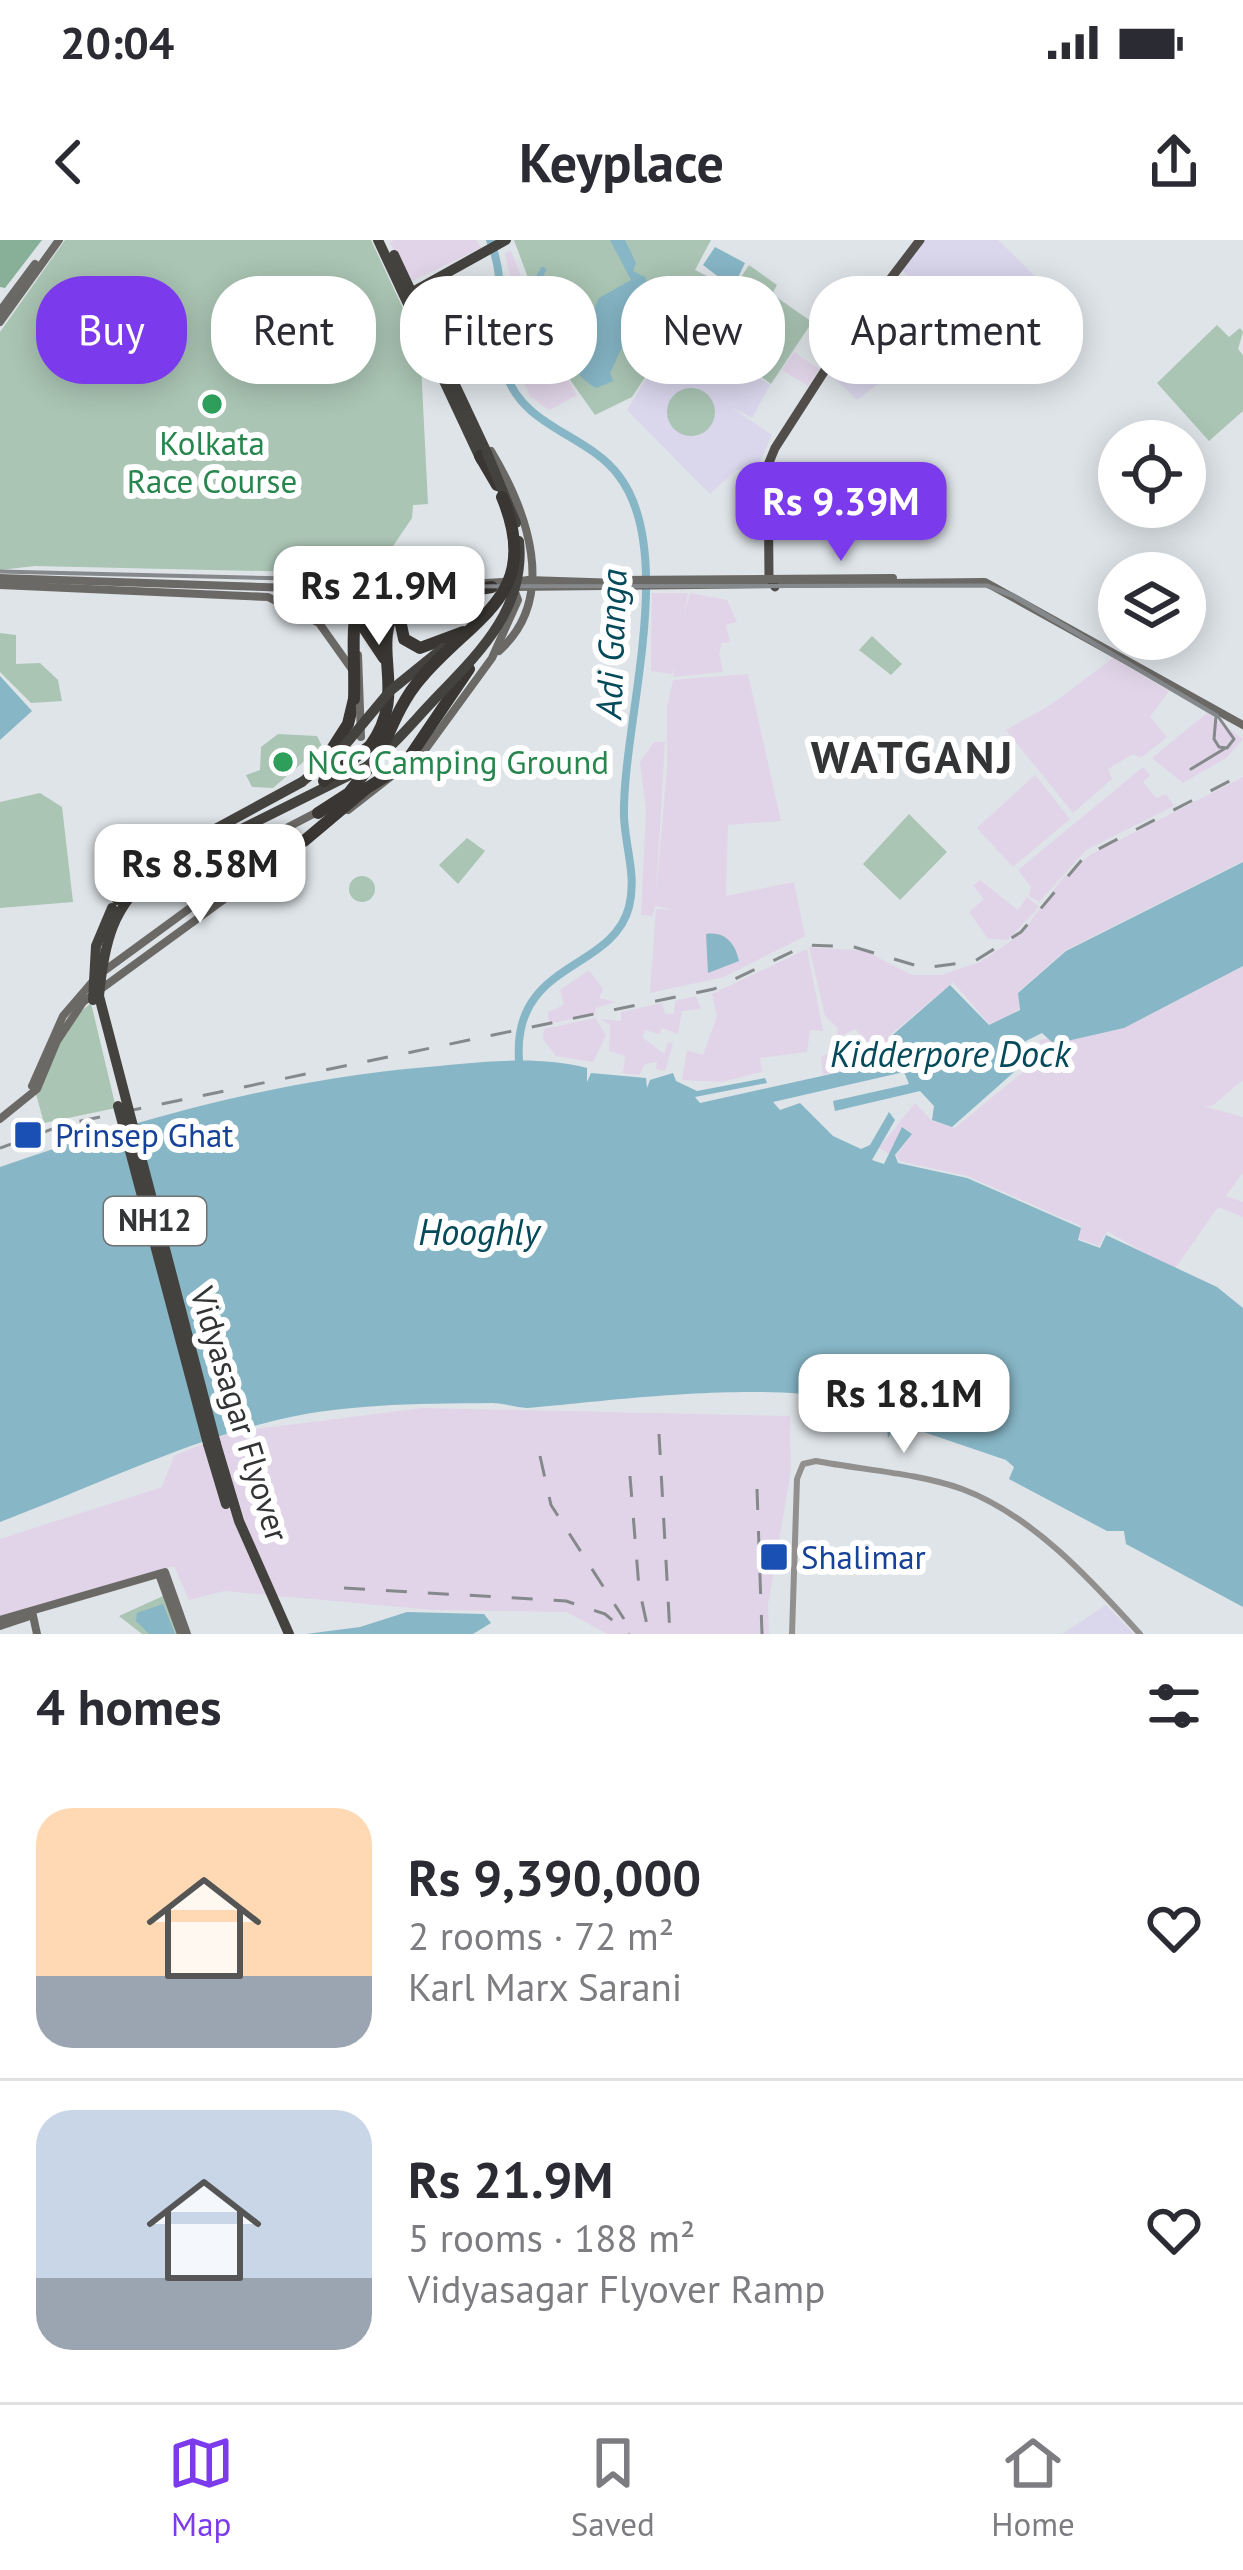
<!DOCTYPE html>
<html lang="en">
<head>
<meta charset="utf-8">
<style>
  body { margin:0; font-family:"PT Sans",sans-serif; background:#f2f2f3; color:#2b2b33; height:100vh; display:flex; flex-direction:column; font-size:45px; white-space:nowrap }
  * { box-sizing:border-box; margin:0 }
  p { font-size:39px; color:#7c7c81 }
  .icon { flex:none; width:66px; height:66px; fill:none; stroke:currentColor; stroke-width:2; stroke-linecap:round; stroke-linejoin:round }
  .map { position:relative; height:1394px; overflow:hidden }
  .details { display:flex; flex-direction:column; background:#fff; flex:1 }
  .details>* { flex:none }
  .hud { position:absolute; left:36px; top:36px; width:1173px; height:108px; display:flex; gap:24px }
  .tools { position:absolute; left:1098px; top:180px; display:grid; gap:24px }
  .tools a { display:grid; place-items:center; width:108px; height:108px; border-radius:50%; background:#fff; box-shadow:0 6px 30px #0003; font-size:60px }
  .price { position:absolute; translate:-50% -102px; padding:0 27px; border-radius:24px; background:#fff; color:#222; font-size:39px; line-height:78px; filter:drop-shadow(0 3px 6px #0008) }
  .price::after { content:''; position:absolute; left:50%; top:72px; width:36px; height:27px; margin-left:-18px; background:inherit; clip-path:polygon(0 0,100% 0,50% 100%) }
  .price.current { background:#7c3aed; color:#fff }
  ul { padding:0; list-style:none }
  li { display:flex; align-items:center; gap:36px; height:300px; padding:0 36px }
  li+li { border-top:3px solid #e1e1e2 }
  li span { display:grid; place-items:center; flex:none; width:336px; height:240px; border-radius:36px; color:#555 }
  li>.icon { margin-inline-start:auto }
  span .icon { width:144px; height:144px; fill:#fffc; stroke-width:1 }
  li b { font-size:51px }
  h2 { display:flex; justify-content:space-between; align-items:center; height:144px; padding:0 36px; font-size:51px }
  .chip { padding:0 42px; border-radius:48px; background:#fff; box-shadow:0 6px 30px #0003; font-size:42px; line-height:108px }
  .chip.current { background:#7c3aed; color:#fff }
  .status { display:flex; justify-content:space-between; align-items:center; height:84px; padding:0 60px; background:#fff; direction:ltr }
  .status svg { height:33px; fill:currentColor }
  header { display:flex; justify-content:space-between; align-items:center; height:156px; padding:0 36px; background:#fff; font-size:54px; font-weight:800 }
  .dock { display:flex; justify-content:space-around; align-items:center; height:168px; border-top:3px solid #e1e1e2; background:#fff; font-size:33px; color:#7c7c81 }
  .dock a { display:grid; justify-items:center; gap:6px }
  .dock .current { color:#7c3aed }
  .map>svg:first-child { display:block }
</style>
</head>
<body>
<div class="status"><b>20:04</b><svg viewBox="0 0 49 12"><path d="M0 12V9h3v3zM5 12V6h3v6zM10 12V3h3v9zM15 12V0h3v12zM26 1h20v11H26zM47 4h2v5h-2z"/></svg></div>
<header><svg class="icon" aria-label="back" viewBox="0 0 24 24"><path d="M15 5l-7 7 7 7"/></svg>Keyplace<svg class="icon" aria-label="share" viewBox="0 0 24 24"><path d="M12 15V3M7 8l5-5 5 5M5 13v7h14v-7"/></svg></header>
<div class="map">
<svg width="1243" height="1394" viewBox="0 0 1243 1394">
  <rect width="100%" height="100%" fill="#dfe4e8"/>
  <g fill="#e1d4e8">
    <path d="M 394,0 L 476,0 L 481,8 L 412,41 L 390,3 Z"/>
    <path d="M 511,11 L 547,102 L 513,115 L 515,61 L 505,13 Z"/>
    <path d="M 547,104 L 577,155 L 549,170 L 530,156 L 513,118 Z"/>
    <path d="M 794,112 L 819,129 L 808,146 L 782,130 Z"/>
    <path d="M 652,353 L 688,353 L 684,376 L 690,353 L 727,360 L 737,382 L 726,385 L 730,402 L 722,403 L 719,413 L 723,432 L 673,437 L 674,427 L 672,434 L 651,431 Z"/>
    <path d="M 1113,418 L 1169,451 L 1150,477 L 1167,497 L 1141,518 L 1133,514 L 1108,529 L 1112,539 L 1073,573 L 1006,490 L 1052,464 Z"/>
    <path d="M 748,434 L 781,581 L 728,585 L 726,656 L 794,642 L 805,696 L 724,737 L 650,753 L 656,669 L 674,670 L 655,666 L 653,676 L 641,675 L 646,569 L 640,522 L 654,502 L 665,502 L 656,655 L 667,527 L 667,467 L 673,440 Z"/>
    <path d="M 1207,473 L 1243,499 L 1226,518 L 1183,543 L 1152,518 Z"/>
    <path d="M 1143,527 L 1150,535 L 1143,542 L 1156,558 L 1166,554 L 1174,566 L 1086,610 L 1039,662 L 1029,656 L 1031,647 L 1018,630 Z"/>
    <path d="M 1035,535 L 1070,579 L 1013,627 L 977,588 Z"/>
    <path d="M 1243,537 L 1243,621 L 1066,710 L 1018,752 L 1019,769 L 1012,774 L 989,784 L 953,742 L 888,797 L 890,820 L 823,835 L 821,816 L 869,804 L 855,789 L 838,798 L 837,787 L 825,776 L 809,707 L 865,711 L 912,735 L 941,735 L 980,722 L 1020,695 L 1062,639 L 1090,615 Z"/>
    <path d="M 980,640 L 1018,670 L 1027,657 L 1039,667 L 1008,700 L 988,699 L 969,672 L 984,659 L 973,646 Z"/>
    <path d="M 807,709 L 823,791 L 810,790 L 807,812 L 760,818 L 762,832 L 722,842 L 682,840 L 687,810 L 703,815 L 717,776 L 712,754 Z"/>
    <path d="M 1243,726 L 1243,840 L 1212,866 L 1203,866 L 1243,877 L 1243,932 L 1226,956 L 1243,962 L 1243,977 L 1218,967 L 1174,1030 L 1107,991 L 1099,1006 L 1079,999 L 1081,986 L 967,936 L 899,921 L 896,915 L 912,894 L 903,887 L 889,914 L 879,908 L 915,863 L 932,881 L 955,888 L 1024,831 L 1038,829 L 1028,814 L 1043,808 L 1039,800 L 1049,798 L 1055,804 L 1124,788 Z"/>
    <path d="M 589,730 L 603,749 L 599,758 L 615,762 L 596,768 L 595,774 L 549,784 L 548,772 L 564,765 L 560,750 Z"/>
    <path d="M 696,756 L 701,769 L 682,771 L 678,794 L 662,788 L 659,794 L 645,790 L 642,797 L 664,814 L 668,802 L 673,804 L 665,831 L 656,829 L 657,822 L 645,824 L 639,835 L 623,833 L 625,816 L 609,811 L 610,785 L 600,779 L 621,781 L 621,772 L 662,763 L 665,774 L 674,774 L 675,761 Z"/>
    <path d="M 595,778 L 606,795 L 593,822 L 556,816 L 543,799 L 544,789 Z"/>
    <path d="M 423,1168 L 790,1176 L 791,1230 L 768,1365 L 769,1394 L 608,1394 L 566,1372 L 433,1370 L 224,1351 L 189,1360 L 174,1326 L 0,1377 L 0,1299 L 162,1247 L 174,1216 L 232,1192 Z"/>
  </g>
  <g fill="#dad6ec">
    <path d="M 920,0 L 998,0 L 1038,39 L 986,89 L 960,63 L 944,78 L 898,25 Z"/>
    <path d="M 846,97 L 887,137 L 857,160 L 825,129 Z"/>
    <path d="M 720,112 L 770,145 L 752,178 L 731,167 L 772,195 L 757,228 L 736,230 L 710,254 L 627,170 L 661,114 L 699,144 Z"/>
    <path d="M 1106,1365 L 1134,1394 L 1062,1394 Z"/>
  </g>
  <g fill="#aac5b4">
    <path d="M 65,0 L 371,0 L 420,105 L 428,264 L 413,265 L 412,278 L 391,309 L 371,310 L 352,333 L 35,326 L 0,330 L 0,92 Z"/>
    <path d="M 711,0 L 695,30 L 733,49 L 749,25 L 777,45 L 772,54 L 812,82 L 771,144 L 684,78 L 632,157 L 595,175 L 561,127 L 514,0 Z"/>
    <path d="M 1217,85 L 1229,97 L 1240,88 L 1243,92 L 1238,109 L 1243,115 L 1243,171 L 1209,201 L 1157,143 Z"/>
    <circle cx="691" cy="172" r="24"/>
    <path d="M 0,393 L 16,395 L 16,424 L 40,423 L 58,440 L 62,461 L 31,463 L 0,432 Z"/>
    <path d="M 872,396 L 902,424 L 891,435 L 859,410 Z"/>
    <path d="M 278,494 L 317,496 L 322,506 L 273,548 L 252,547 L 246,535 L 260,530 L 261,507 Z"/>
    <path d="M 40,553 L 62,567 L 73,662 L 0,668 L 0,562 Z"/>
    <path d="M 909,574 L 947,612 L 900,660 L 863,624 Z"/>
    <path d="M 467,598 L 485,611 L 458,644 L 439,625 Z"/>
    <circle cx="362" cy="649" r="13"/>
    <path d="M 91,763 L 116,868 L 44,883 L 36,854 L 67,783 Z"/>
    <path d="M 163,1356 L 180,1394 L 142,1394 L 119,1376 Z"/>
  </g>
  <path fill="#88af97" d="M 0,0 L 42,0 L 5,48 L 0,47 Z"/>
  <g fill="#87b6c6">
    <path d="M 610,0 L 625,0 L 636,23 L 633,31 L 645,37 L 650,48 L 610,133 L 613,141 L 596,148 C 571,134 571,118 571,91 L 588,83 L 599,58 L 631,40 Z"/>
    <path d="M 715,7 L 745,23 L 733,48 L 703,25 Z"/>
    <path d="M 0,436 L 32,471 L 0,500 Z"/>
    <path d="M 1243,622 L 1243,726 L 1124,788 L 1054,804 L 1042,793 L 1012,808 L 1022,825 L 952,887 L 932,880 L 934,866 L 920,851 L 835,871 L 833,861 L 909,844 L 904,832 L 773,862 L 780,870 L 800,863 L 833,896 L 861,909 L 870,905 L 889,872 L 895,880 L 872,920 L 884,924 L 902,887 L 912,894 L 895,915 L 898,923 L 967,938 L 1081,988 L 1078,1000 L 1100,1008 L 1106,995 L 1217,1047 L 1243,1068 L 1243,1367 L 1126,1304 L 1124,1291 L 1107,1291 L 1009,1239 L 1014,1227 L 1006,1220 L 897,1183 L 888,1198 L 886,1178 C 827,1130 604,1162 527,1168 C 517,1168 503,1163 492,1163 C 415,1164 340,1163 265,1183 C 178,1205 85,1250 0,1282 L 0,927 C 135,880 275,841 416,828 C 473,823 534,814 587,828 L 587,842 L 591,833 L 646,838 L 647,848 L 650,840 L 673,833 L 676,841 L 697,851 L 765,838 L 767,843 L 695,857 L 700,863 L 890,821 L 888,799 L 950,745 L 989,785 L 1020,770 L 1018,753 L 1066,711 Z"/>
    <path d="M 706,694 C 725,691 735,703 739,721 L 708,733 Z"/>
    <path d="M 163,1364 L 175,1394 L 149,1394 L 136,1381 L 137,1373 Z"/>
    <path d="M 407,1372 L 484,1374 L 491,1383 L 473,1394 L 306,1394 L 360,1387 Z"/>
  </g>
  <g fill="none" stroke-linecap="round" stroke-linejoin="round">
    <path stroke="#87b6c6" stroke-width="6" d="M 543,30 L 539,37 L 548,49 L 555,46"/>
    <path stroke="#87b6c6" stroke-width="8" d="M 490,0 C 511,53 490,91 506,134 C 524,188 588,194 619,236 C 678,314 622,486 624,576 C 625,607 637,636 629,667 C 612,732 512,721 519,820"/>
    <path stroke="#92908e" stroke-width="6" d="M 792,1394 L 797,1239 L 803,1224 L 816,1221 C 863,1230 917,1233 962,1249 C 1032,1275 1091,1340 1140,1394"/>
    <g stroke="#6b6966" stroke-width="8">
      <path d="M 0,71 L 35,24"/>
      <path d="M 0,82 L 59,0"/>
      <path d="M 491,211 C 527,271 559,357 499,411"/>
      <path d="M 0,338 L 294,348"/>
      <path d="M 528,340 L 620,343"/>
      <path d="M 0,345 L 268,357 L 319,383 L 351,428"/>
      <path d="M 438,346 L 532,340"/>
      <path d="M 512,347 L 985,342 L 1243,485"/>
      <path d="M 301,349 C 326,352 349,373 372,373 C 398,372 411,352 443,350"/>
      <path d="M 321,349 L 348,351 L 379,366 L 417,347"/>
      <path d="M 348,570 L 425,510 L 492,418 L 518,360 L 515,352"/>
      <path d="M 104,731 L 249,625 L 271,596 L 321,570"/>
      <path d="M 32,846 L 63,776 L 93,741"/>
      <path d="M 0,879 L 37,849 L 57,801 L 83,762 L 307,599"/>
      <path d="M 159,1334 L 181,1394"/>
      <path d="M 32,1371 L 37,1394"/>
      <path d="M 0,1380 L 165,1332 L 187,1394"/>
      <path d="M 0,1386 L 27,1377"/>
    </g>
    <path stroke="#504d4a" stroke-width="9" d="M 775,347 L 769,337 L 768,225 L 775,208 L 847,96 L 920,0"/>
    <g stroke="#44423e" stroke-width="10">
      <path d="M 378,0 L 481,220"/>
      <path d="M 394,15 L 487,213"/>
      <path d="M 409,54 L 506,0"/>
      <path d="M 117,660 L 162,618 L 302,542"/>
      <path d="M 208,1204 L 226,1264"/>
      <path d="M 216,1204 L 239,1281 L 289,1394"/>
    </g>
    <g stroke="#393633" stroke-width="12">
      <path d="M 480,216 L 497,245"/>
      <path d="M 293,348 L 358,379 L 384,418"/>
      <path d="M 463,392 L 420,408 L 404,399 L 400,380 L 418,359 L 492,347"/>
      <path d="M 370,506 C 410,452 368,407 398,365"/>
      <path d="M 325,520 L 348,484 L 354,459"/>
      <path d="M 318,573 L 349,553 L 373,522"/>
      <path d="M 304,601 L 367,548 L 404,525 L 469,429"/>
    </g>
    <g stroke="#86898c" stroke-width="3">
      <path d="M 0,331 L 290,338 L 303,341 L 373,373 L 413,349 L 438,346 L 987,345 L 1014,355 L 1217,475 L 1234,499 L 1227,508 L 1219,507 L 1214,499 L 1216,476 L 1013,357 L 986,346 L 438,347 L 414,350 L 373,374 L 290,339 L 0,332"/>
      <path d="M 1191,529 L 1224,509"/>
    </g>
    <g stroke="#86898c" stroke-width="3" stroke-dasharray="21 21" stroke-linecap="butt">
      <path d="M 0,908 L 66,884 L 714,749 L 806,705 L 854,707 L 924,728 L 975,721 L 1021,692 L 1085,616 L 1243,534"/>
      <path d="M 659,1194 L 670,1394"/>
      <path d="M 540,1216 L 551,1265 L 624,1379"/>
      <path d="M 630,1236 L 639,1348 L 649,1394"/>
      <path d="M 757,1249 L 762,1394"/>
      <path d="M 344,1348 L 566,1361 L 605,1374 L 629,1394"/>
    </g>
    <g stroke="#6b6966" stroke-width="8">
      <path d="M 616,340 L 893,338"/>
      <path d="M 358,415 L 361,497"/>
    </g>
    <g stroke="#44423e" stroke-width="10">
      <path d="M 487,213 L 516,283"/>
      <path d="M 302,542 L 340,511 L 390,451 L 443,408"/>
      <path d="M 93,760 L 96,706 L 112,668"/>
      <path d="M 118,866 L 208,1204"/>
      <path d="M 216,1204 L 99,756 C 104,704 112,664 157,631 L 366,527 C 392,508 411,484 433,461 C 477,415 526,370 519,301"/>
    </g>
    <g stroke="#393633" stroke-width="12">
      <path d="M 354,459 C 357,385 333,333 437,340"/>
      <path d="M 381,511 C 392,486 403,458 422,437 C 475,375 543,355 502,257"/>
      <path d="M 324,541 L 370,506"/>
    </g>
  </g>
  <g fill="#2e9e5b" stroke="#fff" stroke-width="4.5">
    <circle cx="212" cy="164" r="12"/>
    <circle cx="283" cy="522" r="12"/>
  </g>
  <g fill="#1a4fb4" stroke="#fff" stroke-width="4.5">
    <rect x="13" y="880" width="30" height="30" rx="6"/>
    <rect x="759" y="1302" width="30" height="30" rx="6"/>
  </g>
  <g text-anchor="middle" stroke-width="12" stroke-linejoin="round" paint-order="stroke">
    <rect fill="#fff" stroke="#707172" stroke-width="3" x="104" y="957" width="102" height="48" rx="9"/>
    <g font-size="30" font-weight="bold" fill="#323435">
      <text x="155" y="991">NH12</text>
    </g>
    <g font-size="33" fill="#27864d" stroke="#fff">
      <text x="212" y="215">Kolkata<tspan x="212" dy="38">Race Course</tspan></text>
      <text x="307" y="534" text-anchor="start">NCC Camping Ground</text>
    </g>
    <g font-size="33" fill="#164399" stroke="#fff" text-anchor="start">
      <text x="55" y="907">Prinsep Ghat</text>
      <text x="801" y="1329">Shalimar</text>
    </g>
    <g font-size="33" fill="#323435" stroke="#fff">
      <text transform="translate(240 1174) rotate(73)" y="12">Vidyasagar Flyover</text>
    </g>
    <g font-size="36" font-style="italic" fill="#044a5b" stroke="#fff">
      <text transform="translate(611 404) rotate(-88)" y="13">Adi Ganga</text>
      <text x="950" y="827">Kidderpore Dock</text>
      <text x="479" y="1005">Hooghly</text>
    </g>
    <g font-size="45" font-weight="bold" letter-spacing="3" fill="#323435" stroke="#fff">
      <text x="913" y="533">WATGANJ</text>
    </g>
  </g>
</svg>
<div class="tools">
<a><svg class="icon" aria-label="locate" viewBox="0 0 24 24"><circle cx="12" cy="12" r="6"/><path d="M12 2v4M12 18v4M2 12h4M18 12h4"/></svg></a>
<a><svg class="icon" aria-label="layers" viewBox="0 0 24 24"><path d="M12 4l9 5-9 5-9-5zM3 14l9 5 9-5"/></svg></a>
</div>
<b class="price current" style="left:841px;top:324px">Rs 9.39M</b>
<b class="price" style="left:379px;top:408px">Rs 21.9M</b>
<b class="price" style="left:200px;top:686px">Rs 8.58M</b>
<b class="price" style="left:904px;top:1216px">Rs 18.1M</b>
<div class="hud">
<a class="chip current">Buy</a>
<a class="chip">Rent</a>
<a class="chip">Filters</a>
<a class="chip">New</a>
<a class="chip">Apartment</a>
</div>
</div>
<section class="details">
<h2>4 homes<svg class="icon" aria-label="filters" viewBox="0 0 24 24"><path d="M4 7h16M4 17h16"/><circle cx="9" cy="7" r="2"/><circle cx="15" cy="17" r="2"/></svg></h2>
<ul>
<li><span style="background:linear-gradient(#ffd9b3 70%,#9aa5b1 0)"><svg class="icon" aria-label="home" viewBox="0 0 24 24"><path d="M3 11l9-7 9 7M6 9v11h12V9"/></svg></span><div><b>Rs 9,390,000</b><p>2 rooms · 72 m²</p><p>Karl Marx Sarani</p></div><svg class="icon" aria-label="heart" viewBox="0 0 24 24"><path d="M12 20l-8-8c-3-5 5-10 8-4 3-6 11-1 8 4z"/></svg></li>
<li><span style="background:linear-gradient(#c9d6e8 70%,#9aa5b1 0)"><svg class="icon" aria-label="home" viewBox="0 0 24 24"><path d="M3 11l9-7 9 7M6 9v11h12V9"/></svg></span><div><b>Rs 21.9M</b><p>5 rooms · 188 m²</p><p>Vidyasagar Flyover Ramp</p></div><svg class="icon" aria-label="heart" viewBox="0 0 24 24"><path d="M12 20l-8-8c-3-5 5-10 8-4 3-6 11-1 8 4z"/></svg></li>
</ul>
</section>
<nav class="dock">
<a class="current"><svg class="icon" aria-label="map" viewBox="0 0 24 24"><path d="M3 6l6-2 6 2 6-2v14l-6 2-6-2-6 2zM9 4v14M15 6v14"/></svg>Map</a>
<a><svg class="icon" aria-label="saved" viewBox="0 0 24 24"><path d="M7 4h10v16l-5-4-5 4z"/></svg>Saved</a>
<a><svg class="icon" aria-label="home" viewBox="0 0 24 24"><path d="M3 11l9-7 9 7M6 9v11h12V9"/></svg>Home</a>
</nav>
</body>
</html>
